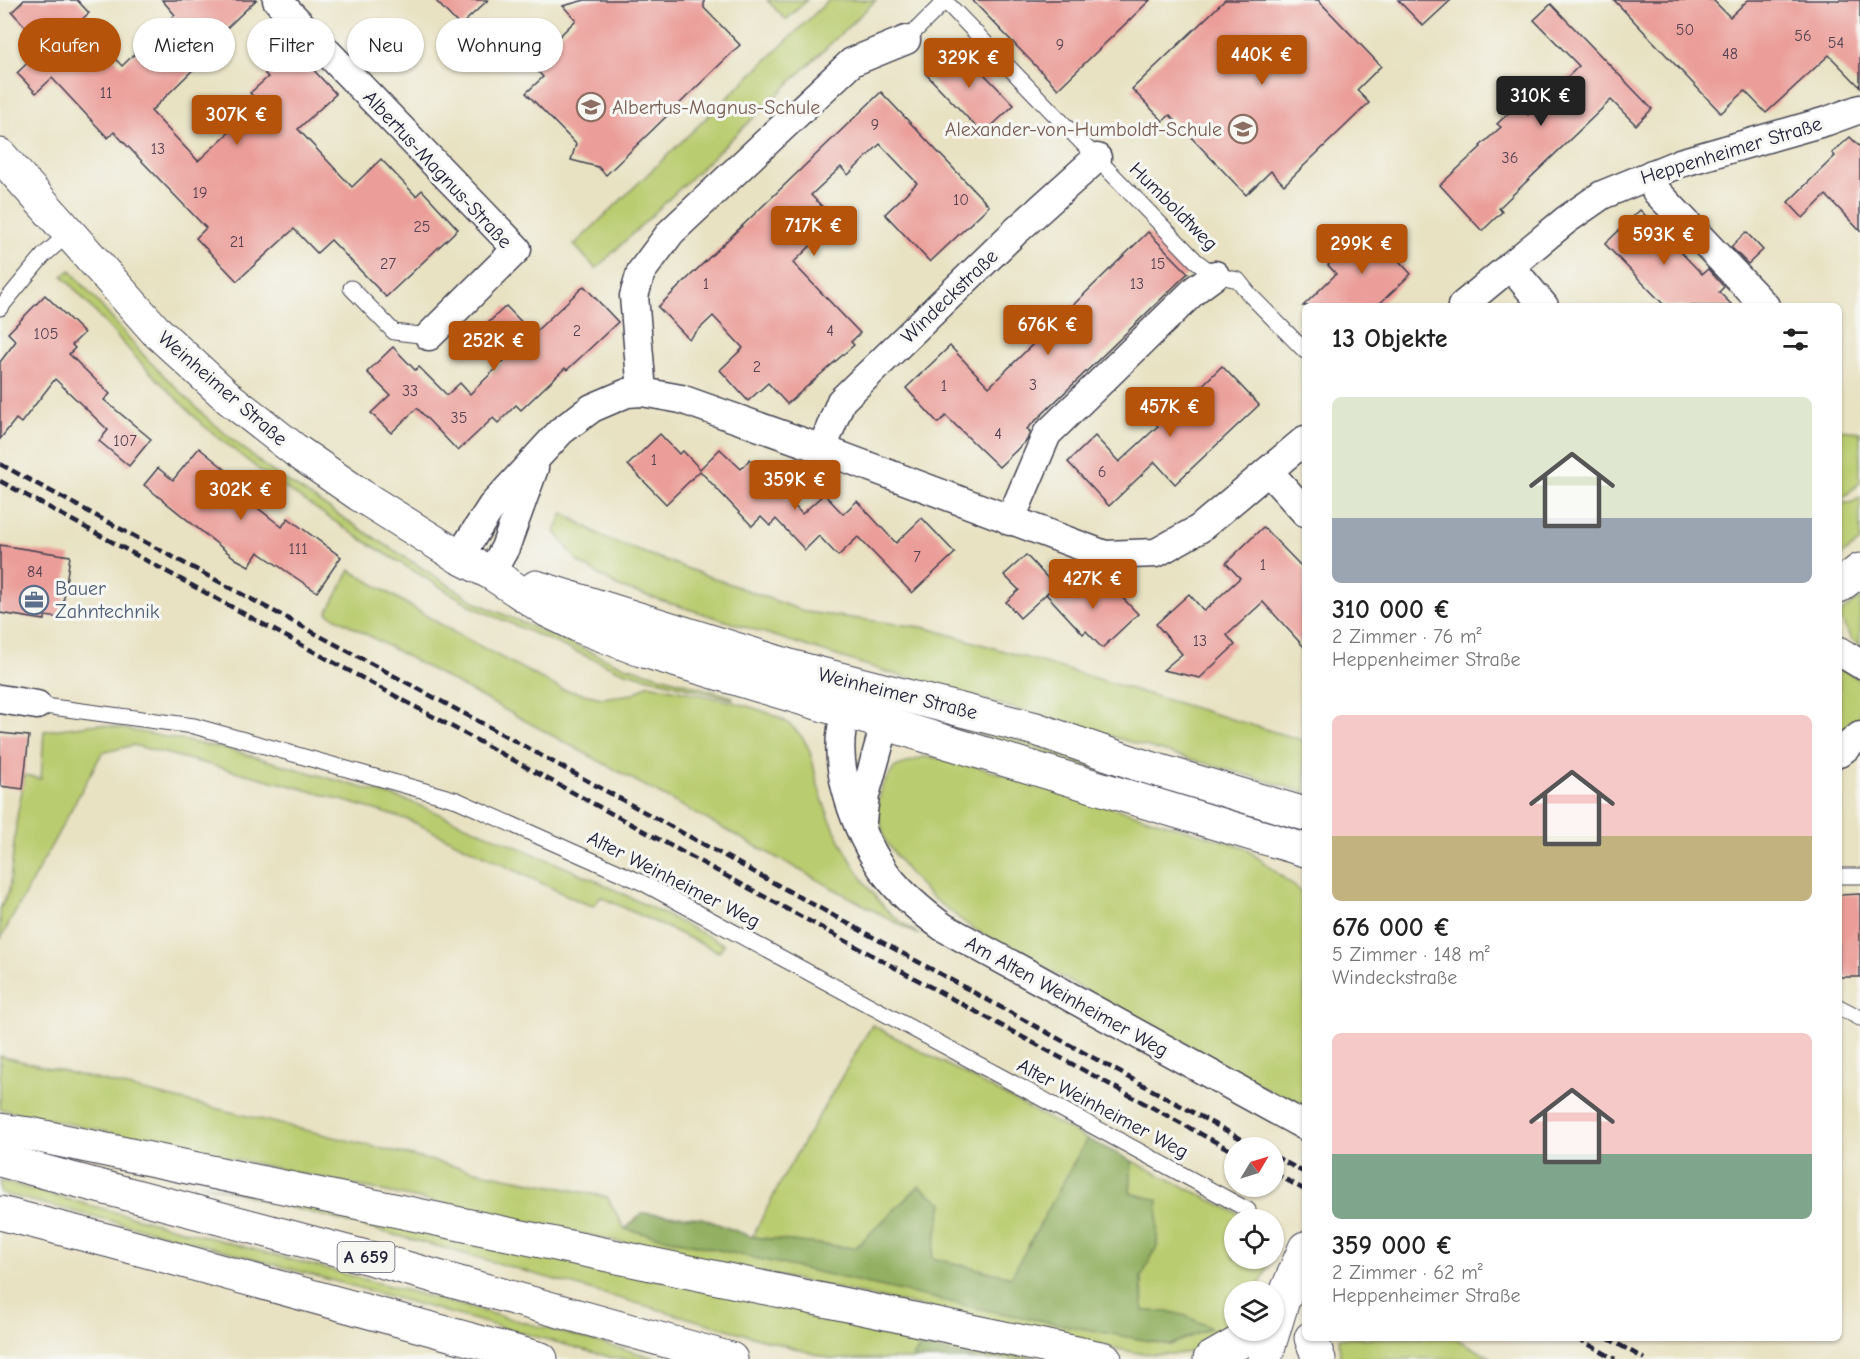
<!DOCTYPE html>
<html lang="de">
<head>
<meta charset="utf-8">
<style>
  body { margin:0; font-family:"Comic Neue",sans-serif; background:#f2f2f2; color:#222; height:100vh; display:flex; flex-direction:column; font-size:22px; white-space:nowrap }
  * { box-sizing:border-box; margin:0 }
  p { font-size:20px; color:#767676 }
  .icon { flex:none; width:33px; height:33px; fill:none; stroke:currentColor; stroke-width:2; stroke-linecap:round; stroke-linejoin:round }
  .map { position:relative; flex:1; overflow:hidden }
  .panel { position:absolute; left:1302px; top:303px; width:540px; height:1038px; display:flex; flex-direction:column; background:#fff; border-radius:9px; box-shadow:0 2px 4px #0004 }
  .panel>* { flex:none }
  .guide { position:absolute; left:18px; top:18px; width:570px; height:54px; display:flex; gap:12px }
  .needle { width:39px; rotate:52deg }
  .buttons { position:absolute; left:1224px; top:1137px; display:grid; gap:12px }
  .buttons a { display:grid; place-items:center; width:60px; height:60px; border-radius:50%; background:#fff; box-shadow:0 2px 4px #0004; font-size:30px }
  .price { position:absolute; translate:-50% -51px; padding:0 14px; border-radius:6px; background:#b45309; color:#fff; font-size:20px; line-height:39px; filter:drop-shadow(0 2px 3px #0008) }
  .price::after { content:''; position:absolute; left:50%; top:36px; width:18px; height:14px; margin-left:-9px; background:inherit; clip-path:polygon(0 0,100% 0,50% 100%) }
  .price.current { background:#222; color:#fff }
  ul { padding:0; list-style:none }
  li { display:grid; align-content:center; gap:12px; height:318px; padding:0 30px }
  li span { display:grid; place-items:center; height:186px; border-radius:9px; color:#555 }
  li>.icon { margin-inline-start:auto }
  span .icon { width:108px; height:108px; fill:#fffc; stroke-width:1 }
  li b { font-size:26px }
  h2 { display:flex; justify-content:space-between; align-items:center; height:72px; padding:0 30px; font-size:26px }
  .chip { padding:0 21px; border-radius:27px; background:#fff; box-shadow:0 2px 4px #0004; font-size:21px; line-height:54px }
  .chip.current { background:#b45309; color:#fff }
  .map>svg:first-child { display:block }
</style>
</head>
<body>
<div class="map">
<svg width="1860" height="1359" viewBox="0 0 1860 1359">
  <rect width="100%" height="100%" fill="#f6f6f2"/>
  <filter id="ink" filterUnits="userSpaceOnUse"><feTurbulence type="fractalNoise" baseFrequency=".0167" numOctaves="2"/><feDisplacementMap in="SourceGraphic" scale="12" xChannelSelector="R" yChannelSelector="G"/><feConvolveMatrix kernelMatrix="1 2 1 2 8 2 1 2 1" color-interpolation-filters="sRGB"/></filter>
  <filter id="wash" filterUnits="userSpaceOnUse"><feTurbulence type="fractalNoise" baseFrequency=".008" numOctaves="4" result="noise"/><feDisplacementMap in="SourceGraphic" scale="24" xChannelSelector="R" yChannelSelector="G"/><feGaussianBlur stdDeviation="1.35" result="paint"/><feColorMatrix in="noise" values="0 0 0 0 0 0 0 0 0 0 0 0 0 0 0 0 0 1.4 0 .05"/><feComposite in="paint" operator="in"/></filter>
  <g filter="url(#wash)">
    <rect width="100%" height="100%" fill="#e8e2c2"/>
    <g fill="#bacc6f" stroke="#6e7755" stroke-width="1.5">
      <path d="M 767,0 L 807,0 L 786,20 Z"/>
      <path d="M 829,0 L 876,0 L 596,269 L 574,245 Z"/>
      <path d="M 70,270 L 146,358 L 209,420 L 267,468 L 362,530 L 477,603 L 618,664 L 733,697 L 732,699 L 618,670 L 475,608 L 358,537 L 263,473 L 204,426 L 140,362 L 63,276 Z"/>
      <path d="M 1839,430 L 1860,432 L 1860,483 L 1839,501 Z"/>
      <path d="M 1860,497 L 1860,542 L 1839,557 L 1839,504 L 1853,502 Z"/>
      <path d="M 563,513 L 607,539 L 806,612 L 927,628 L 1305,741 L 1305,792 L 891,673 L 619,587 L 578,562 L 555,532 Z"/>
      <path d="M 350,570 L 457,634 L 561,689 L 602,698 L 633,694 L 649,684 C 682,692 764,704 789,724 C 815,744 811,764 820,792 C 824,805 829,818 835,830 C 848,857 864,884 884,907 C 894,918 908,926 919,935 L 327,613 Z"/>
      <path d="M 1860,598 L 1860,646 L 1851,639 L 1840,617 L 1842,612 Z"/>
      <path d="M 1839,665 L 1860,681 L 1860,716 L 1839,735 Z"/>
      <path d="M 927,712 L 1297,827 L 925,719 Z"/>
      <path d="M 99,724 L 227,749 L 409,801 L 593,879 L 724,944 L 719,952 L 601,897 L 593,906 L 581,902 L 409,820 L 300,788 L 133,745 L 102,753 L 0,940 L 0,909 L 9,891 L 17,816 L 25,775 L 41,779 L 44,731 Z"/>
      <path d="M 923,757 L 951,759 L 1244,847 L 1299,890 L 1305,896 L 1305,1110 L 972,928 L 929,895 L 907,871 L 885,840 L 877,810 L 882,786 L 895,767 Z"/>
      <path d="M 872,1025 L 1087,1139 L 1012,1277 L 931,1258 L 943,1203 L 919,1186 L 855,1248 L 752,1237 L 786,1172 Z"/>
      <path d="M 0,1056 L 470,1170 L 607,1197 L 625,1229 L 840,1277 L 1170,1345 L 1210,1328 L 1171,1312 L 1143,1311 L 1142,1276 L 1157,1246 L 1157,1200 L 1130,1193 L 1132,1161 L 1249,1219 L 1234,1220 L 1234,1258 L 1271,1259 L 1257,1291 L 1234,1292 L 1234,1319 L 1211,1337 L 1216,1344 C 1184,1356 1170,1355 1137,1353 L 0,1109 Z"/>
      <path d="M 0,1181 L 660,1359 L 617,1359 L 171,1236 L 0,1193 Z"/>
      <path d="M 199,1183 L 1039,1359 L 976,1359 L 920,1347 L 913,1357 L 914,1359 L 832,1359 L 451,1250 Z"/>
      <path d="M 1339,1338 L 1454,1338 L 1494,1359 L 1340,1359 Z"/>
    </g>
    <g fill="#93b062" stroke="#5a694e" stroke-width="1.5">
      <path d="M 1087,1139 L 1132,1161 L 1130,1193 L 1158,1200 L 1157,1246 L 1141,1278 L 1143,1311 L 1171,1312 L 1186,1316 L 1211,1328 L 1170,1345 L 995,1312 L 625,1229 L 643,1213 L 702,1218 L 752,1237 L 855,1248 L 919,1186 L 943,1203 L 932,1258 L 1011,1277 Z"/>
      <path d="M 920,1347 L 976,1359 L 914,1359 L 913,1357 Z"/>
    </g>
    <g id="blocks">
      <g fill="#eb9e99">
        <path d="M 24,0 L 77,0 L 89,13 L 80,21 L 122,66 L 175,15 L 162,0 L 256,0 L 206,48 L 211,52 L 151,111 L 198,161 L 260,104 L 250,93 L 268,77 L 265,74 L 293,48 L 336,94 L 298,129 L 352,187 L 381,159 L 416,196 L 422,190 L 458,229 L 386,297 L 331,240 L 317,253 L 294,229 L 237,281 L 196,238 L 206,228 L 114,132 L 108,138 L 52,78 L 36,93 L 17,73 L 44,47 L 12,12 Z"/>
        <path d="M 435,0 L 488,0 L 460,26 Z"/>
        <path d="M 585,0 L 704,0 L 704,8 L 740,45 L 606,175 L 598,167 L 571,160 L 576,144 L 526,93 L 543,77 L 531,64 L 576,20 L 563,6 Z"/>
        <path d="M 972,0 L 1150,0 L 1058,89 Z"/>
        <path d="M 1225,0 L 1318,0 L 1381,66 L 1357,90 L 1369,103 L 1284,185 L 1271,171 L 1246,195 L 1170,115 L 1163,121 L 1132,89 Z"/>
        <path d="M 1398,0 L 1451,0 L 1423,26 Z"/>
        <path d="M 1614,0 L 1713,0 L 1730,17 L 1748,0 L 1860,0 L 1860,87 L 1829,55 L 1766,113 L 1745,91 L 1721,113 Z"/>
        <path d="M 1551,4 L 1652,109 L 1636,125 L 1611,100 L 1499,208 L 1502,212 L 1482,231 L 1440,185 L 1481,147 L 1480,146 L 1501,127 L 1497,124 L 1518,104 L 1528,115 L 1579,66 L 1534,20 Z"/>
        <path d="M 955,44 L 1014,105 L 983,134 L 925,73 Z"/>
        <path d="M 881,92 L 989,206 L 930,262 L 885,214 L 917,183 L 880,144 L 848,175 L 841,167 L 811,195 L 836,221 L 793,263 L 860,333 L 851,342 L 854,345 L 787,404 L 768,383 L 748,401 L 720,370 L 743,348 L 713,316 L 689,339 L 658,307 Z"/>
        <path d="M 1850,137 L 1860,147 L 1860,231 L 1826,195 L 1803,218 L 1788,202 L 1835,156 L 1832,153 Z"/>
        <path d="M 1640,210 L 1702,274 L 1708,269 L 1724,287 L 1719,292 L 1733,306 L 1665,306 L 1605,244 Z"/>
        <path d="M 1368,227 L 1411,274 L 1377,306 L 1303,306 L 1336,274 L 1328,265 Z"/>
        <path d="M 1148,232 L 1188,273 L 1027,429 L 1030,431 L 1027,440 L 999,467 L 946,416 L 938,423 L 906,388 L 950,346 L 989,387 Z"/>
        <path d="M 1746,232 L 1763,250 L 1748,264 L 1731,247 Z"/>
        <path d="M 584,286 L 618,322 L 567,370 L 565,368 L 521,410 L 516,405 L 498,423 L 493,418 L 458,451 L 417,408 L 391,433 L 371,413 L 390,395 L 367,372 L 393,347 L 415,370 L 419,367 L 447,395 L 460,383 L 470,394 L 513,352 L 487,324 L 506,306 L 533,334 Z"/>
        <path d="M 45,295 L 84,333 L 72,345 L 75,348 L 69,354 L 110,394 L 104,400 L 151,439 L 129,466 L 99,441 L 108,430 L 55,379 L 21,423 L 16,419 L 0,439 L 0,362 L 16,341 L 8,333 Z"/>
        <path d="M 1222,366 L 1259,405 L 1175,484 L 1155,462 L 1109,506 L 1068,462 L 1095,436 L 1119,462 L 1158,426 L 1151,418 L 1172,398 L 1180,407 Z"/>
        <path d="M 660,434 L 679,454 L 683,451 L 700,469 L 720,449 L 741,469 L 750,459 L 802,514 L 824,494 L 843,514 L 857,501 L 896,543 L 922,518 L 955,553 L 912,593 L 858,537 L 838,556 L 819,536 L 805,550 L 776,519 L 770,526 L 761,517 L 752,526 L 700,471 L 666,504 L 628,465 Z"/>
        <path d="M 199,448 L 247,487 L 240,494 L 282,527 L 288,518 L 341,557 L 317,592 L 258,552 L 249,566 L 236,559 L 144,485 L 158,468 L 173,480 Z"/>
        <path d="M 1263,527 L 1305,570 L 1305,648 L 1263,602 L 1227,635 L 1235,645 L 1200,678 L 1163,670 L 1182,654 L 1156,624 L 1189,594 L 1204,611 L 1240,578 L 1226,563 Z"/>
        <path d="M 0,545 L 70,556 L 61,618 L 45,616 L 45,620 L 0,613 Z"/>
        <path d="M 1026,555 L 1055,586 L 1020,618 L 1006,602 L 1019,590 L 1004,575 Z"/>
        <path d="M 1064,577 L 1072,587 L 1077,582 L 1084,590 L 1094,581 L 1106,594 L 1113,588 L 1138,614 L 1102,648 L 1086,631 L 1083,634 L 1046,594 Z"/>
        <path d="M 0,733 L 29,736 L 23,789 L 0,786 Z"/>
        <path d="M 1860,894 L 1860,977 L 1839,977 L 1839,895 Z"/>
      </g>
    </g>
  </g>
  <g filter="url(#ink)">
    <use href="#blocks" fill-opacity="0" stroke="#403f4f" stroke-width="1.5"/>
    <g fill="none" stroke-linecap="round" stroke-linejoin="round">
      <g stroke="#403f4f" stroke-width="17">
        <g id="lane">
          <path d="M 944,0 L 1196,261 L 1215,275 L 1238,280 L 1250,295 L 1305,351"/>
          <path d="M 906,40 L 945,1"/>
          <path d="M 351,288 L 394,332 L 429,336"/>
          <path d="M 0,308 L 43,256 L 68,234"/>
          <path d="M 37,705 L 194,726 L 457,800 L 643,883 L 1248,1210"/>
          <path d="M 1839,876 L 1860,876"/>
          <path d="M 1839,1007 L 1860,1018"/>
        </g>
      </g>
      <g stroke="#403f4f" stroke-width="31">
        <g id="street">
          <path d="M 277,0 L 517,249 L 429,336"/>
          <path d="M 1652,174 L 1656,191 L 1765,306"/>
          <path d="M 1510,266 L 1544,306"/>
          <path d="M 1462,306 L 1566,220 L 1602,195 L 1680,163 L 1827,121 L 1860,109"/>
          <path d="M 642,392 L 634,296 L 641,272 L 671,232 L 852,62 L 906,40"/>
          <path d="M 822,449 L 841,401 L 1016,231 L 1097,158"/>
          <path d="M 1268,471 L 1305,512"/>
          <path d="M 1010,521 L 1047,434 L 1196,289 L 1215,275"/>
          <path d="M 459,557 L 492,506 L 561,431 L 592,408 L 627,393 L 642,392 L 681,399 L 822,449 L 1105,555 L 1156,553 L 1199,529 L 1305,440"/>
          <path d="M 491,573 L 505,548 L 534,468"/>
          <path d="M 1839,651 L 1860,664"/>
          <path d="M 0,699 L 37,705"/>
          <path d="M 1839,753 L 1860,736"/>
          <path d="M 861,830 L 865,795 L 885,724 L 883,704 L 877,687 C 866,693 851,701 846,714 C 828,762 857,834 886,874 C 902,895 921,911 943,927 L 1305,1126"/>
        </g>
      </g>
      <g stroke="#403f4f" stroke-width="35">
        <g id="secondary">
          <path d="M 0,155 L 155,330 L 230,399 L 295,450 L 360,495 L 459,557 L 491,573 L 548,611 L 579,626 L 641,650 L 1305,850"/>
          <path d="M 1839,586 L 1860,570"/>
          <path d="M 536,587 L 793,667 L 1036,729 L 1137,764 L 1305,814"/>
          <path d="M 1265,1359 L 1283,1300 L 1305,1248"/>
        </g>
      </g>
      <g stroke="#403f4f" stroke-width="35">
        <g id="highway">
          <path d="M 0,1130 L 30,1134 L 1105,1359"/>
          <path d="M 0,1160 L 377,1260 L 731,1359"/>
          <path d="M 0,1213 L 110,1241 L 541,1359"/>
          <path d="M 1274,1309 L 1283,1300"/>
          <path d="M 1311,1338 L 1319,1359"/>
          <path d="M 1210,1359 L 1238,1343 L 1251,1330"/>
        </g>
      </g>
      <use href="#lane" stroke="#fff" stroke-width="15"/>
      <use href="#street" stroke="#fff" stroke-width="28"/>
      <use href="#secondary" stroke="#fff" stroke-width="33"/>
      <use href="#highway" stroke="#fff" stroke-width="33"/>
      <g stroke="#22223b" stroke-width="4.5" stroke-dasharray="9 4.5" stroke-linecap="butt">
        <path d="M 0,464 L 491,728 L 1258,1148"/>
        <path d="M 0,481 L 1234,1152"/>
        <path d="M 1274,1156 L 1305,1173"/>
        <path d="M 1274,1173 L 1305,1190"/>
        <path d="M 1577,1338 L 1615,1359"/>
        <path d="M 1607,1338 L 1645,1359"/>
      </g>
    </g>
  </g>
  <defs>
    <g id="school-ring" transform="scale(1.5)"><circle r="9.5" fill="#f6f6f2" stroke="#8d6e63" stroke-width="1.5"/><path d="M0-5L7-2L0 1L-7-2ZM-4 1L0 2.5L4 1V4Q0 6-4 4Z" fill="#8d6e63"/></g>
    <g id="office-ring" transform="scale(1.5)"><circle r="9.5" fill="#f6f6f2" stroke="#5c6f8a" stroke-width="1.5"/><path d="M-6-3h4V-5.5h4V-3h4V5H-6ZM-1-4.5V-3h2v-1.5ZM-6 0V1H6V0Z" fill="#5c6f8a"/></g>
  </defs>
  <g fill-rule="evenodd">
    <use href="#school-ring" x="591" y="107"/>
    <use href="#school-ring" x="1243" y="129"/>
    <use href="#office-ring" x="34" y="600"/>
  </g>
  <g text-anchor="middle" stroke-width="6" stroke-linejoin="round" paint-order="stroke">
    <g font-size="16" fill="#544152">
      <text x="1685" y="35">50</text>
      <text x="1803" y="41">56</text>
      <text x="1836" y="48">54</text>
      <text x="1060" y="50">9</text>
      <text x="1730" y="59">48</text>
      <text x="106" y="98">11</text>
      <text x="875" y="130">9</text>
      <text x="158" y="154">13</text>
      <text x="1510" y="163">36</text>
      <text x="200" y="198">19</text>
      <text x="961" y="205">10</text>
      <text x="422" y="232">25</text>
      <text x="237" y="247">21</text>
      <text x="388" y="269">27</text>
      <text x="1158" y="269">15</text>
      <text x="706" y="289">1</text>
      <text x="1137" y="289">13</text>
      <text x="577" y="336">2</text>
      <text x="830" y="336">4</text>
      <text x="46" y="339">105</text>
      <text x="757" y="372">2</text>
      <text x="1033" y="390">3</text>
      <text x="944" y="391">1</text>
      <text x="410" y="396">33</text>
      <text x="459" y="423">35</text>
      <text x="998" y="439">4</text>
      <text x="125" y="446">107</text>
      <text x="654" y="465">1</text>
      <text x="1102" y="477">6</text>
      <text x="298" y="554">111</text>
      <text x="917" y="562">7</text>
      <text x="1263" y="570">1</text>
      <text x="35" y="577">84</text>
      <text x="1200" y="646">13</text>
    </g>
    <rect fill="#f6f6f2" stroke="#626272" stroke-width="1.5" x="337.5" y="1242" width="57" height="30" rx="4.5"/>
    <g font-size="18" font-weight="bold" fill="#22223b">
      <text x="366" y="1263">A 659</text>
    </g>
    <g font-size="20" fill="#785e54" stroke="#f6f6f2" text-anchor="start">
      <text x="612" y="114">Albertus-Magnus-Schule</text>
      <text x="1222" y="136" text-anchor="end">Alexander-von-Humboldt-Schule</text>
    </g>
    <g font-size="20" fill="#22223b" stroke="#f6f6f2">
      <text transform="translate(1731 150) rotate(-17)" y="7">Heppenheimer Straße</text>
      <text transform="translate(438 169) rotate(47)" y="7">Albertus-Magnus-Straße</text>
      <text transform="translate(1174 206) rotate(45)" y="7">Humboldtweg</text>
      <text transform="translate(949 296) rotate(-44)" y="7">Windeckstraße</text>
      <text transform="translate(223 388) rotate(41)" y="7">Weinheimer Straße</text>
      <text transform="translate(898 693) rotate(14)" y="7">Weinheimer Straße</text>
      <text transform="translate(674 879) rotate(27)" y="7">Alter Weinheimer Weg</text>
      <text transform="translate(1067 996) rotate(29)" y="7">Am Alten Weinheimer Weg</text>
      <text transform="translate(1103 1108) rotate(28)" y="7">Alter Weinheimer Weg</text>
    </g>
    <g font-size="20" fill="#4e5e75" stroke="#f6f6f2" text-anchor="start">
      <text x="55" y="595">Bauer<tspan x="55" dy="23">Zahntechnik</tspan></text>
    </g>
  </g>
</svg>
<div class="buttons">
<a><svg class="needle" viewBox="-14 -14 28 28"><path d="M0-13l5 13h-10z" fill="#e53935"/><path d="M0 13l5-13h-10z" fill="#767676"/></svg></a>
<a><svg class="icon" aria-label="locate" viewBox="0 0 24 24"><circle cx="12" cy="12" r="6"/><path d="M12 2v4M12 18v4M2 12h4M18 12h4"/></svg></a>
<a><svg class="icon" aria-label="layers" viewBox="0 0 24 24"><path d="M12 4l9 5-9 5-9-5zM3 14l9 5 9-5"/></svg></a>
</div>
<b class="price" style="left:1262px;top:86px">440K €</b>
<b class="price" style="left:969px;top:89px">329K €</b>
<b class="price current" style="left:1541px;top:127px">310K €</b>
<b class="price" style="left:237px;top:146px">307K €</b>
<b class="price" style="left:814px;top:257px">717K €</b>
<b class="price" style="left:1664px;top:266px">593K €</b>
<b class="price" style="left:1362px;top:275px">299K €</b>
<b class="price" style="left:1048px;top:356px">676K €</b>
<b class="price" style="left:494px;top:372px">252K €</b>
<b class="price" style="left:1170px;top:438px">457K €</b>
<b class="price" style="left:795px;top:511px">359K €</b>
<b class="price" style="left:241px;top:521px">302K €</b>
<b class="price" style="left:1093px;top:610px">427K €</b>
<div class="guide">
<a class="chip current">Kaufen</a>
<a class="chip">Mieten</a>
<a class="chip">Filter</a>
<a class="chip">Neu</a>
<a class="chip">Wohnung</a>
</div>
<section class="panel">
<h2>13 Objekte<svg class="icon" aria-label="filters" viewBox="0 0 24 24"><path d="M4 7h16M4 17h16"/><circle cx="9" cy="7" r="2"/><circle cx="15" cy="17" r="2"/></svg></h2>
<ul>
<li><span style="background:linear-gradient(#dfe7d0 65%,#9aa5b1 0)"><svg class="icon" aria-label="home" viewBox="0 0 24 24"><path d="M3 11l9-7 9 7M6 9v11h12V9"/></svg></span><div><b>310 000 €</b><p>2 Zimmer · 76 m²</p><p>Heppenheimer Straße</p></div></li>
<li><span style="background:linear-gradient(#f6c9c9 65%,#c2b280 0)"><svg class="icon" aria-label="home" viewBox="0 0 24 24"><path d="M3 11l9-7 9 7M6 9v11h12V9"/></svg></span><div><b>676 000 €</b><p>5 Zimmer · 148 m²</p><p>Windeckstraße</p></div></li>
<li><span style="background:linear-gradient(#f6c9c9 65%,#7fa58c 0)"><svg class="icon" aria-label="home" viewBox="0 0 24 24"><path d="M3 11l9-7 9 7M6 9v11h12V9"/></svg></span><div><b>359 000 €</b><p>2 Zimmer · 62 m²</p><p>Heppenheimer Straße</p></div></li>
</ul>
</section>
</div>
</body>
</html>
